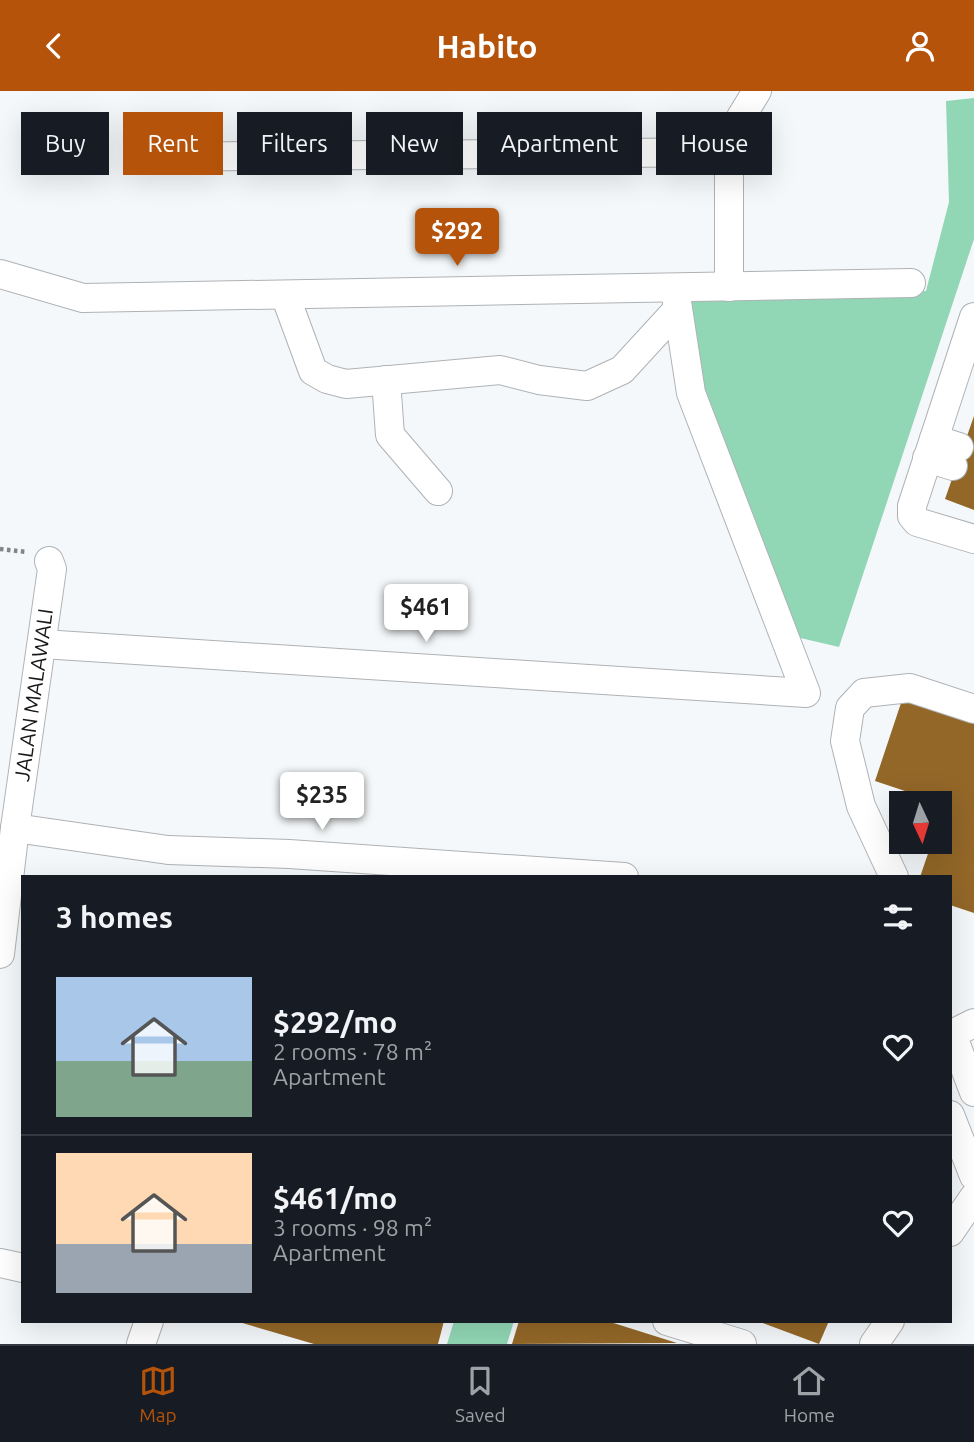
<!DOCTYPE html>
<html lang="en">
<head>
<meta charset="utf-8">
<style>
  body { margin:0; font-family:Ubuntu,sans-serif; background:#242831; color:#f1f3f6; height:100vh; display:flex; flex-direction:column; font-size:26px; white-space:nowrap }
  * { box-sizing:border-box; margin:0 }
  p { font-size:23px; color:#9ea1a6 }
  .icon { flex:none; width:38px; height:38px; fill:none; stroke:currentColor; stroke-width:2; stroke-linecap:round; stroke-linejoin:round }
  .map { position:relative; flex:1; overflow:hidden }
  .panel { position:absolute; left:21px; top:784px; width:931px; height:448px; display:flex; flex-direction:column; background:#171b24; border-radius:0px; box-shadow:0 7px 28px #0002 }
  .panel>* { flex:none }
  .banner { position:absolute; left:21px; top:21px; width:933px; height:63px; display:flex; gap:14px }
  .needle { width:46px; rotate:176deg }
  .controls { position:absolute; left:889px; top:700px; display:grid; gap:14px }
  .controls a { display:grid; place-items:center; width:63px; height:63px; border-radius:0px; background:#171b24; box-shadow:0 7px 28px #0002; font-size:35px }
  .price { position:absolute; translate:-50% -60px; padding:0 16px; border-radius:7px; background:#fff; color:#222; font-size:23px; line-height:46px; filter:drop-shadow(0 2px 4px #0008) }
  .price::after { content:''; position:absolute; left:50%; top:42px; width:21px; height:16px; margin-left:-10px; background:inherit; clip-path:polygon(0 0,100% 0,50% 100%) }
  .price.current { background:#b45309; color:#fff }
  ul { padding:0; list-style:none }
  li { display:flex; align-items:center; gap:21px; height:175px; padding:0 35px }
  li+li { border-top:2px solid #363941 }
  li span { display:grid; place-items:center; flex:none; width:196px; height:140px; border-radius:0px; color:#555 }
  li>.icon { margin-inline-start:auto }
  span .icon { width:84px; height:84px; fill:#fffc; stroke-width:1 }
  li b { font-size:30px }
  h2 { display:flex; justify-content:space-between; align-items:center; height:84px; padding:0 35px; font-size:30px }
  .pill { padding:0 24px; border-radius:0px; background:#171b24; box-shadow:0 7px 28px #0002; font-size:24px; line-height:63px }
  .pill.current { background:#b45309; color:#fff }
  header { display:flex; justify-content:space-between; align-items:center; height:91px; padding:0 35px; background:#b45309; color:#fff; font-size:32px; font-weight:700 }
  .dock { display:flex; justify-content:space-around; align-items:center; height:98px; border-top:2px solid #363941; background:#171b24; font-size:19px; color:#9ea1a6 }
  .dock a { display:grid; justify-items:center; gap:4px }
  .dock .current { color:#b45309 }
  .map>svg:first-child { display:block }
</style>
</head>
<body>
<header><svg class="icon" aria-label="back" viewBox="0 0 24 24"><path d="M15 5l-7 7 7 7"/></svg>Habito<svg class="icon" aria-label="person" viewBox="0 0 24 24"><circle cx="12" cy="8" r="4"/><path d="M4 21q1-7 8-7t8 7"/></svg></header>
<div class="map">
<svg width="974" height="1253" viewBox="0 0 974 1253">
  <rect width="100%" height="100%" fill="#f5f8fa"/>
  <g fill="#91d7b5">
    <path d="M 974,7 L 974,148 L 839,556 L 779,542 L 700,299 L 689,209 L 926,200 L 949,111 L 946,10 Z"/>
    <path d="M 454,1230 L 514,1230 L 507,1253 L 447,1253 Z"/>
  </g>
  <g fill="#936728">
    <path d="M 974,325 L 974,419 L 945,408 Z"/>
    <path d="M 902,609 L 974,632 L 974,822 L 950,814 L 950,786 L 920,786 L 932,751 L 940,751 L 940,726 L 944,713 L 875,690 Z"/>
    <path d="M 444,1230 L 438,1253 L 314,1253 L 239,1231 Z"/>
    <path d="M 519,1230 L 607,1230 L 677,1252 L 512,1253 Z"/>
    <path d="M 757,1230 L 829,1230 L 819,1253 Z"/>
  </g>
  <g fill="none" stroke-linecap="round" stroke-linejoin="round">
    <g stroke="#afb2b5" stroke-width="30">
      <g id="minor">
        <path d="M 147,66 L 729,61"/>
        <path d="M 0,183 L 83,207 L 911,192"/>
        <path d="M 729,196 L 729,61 L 741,26 L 757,0"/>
        <path d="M 285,204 L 313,280 L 327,288 L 346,293 L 500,279 L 539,289 L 587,295 L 622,279 L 678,218"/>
        <path d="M 974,226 L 912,415 L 912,425 L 917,431 L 974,448"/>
        <path d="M 386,289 L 390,344 L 438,400"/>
        <path d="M 934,348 L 959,356"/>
        <path d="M 927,367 L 953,375"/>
        <path d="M 42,553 L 806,602 L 691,302 L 675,198"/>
        <path d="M 15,737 L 168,759 L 289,763 L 624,786"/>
        <path d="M 894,786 L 861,715 L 845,650 L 850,617 L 864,602 L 910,597 L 974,618"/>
        <path d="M 0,863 L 15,737 L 52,478 L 49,470"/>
        <path d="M 974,932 L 952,943 L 974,1001"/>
        <path d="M 950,1024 L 974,1085"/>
        <path d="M 950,1141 L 974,1106"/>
        <path d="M 0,1172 L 23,1177"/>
        <path d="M 667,1230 L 742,1253"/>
        <path d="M 141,1253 L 149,1230"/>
        <path d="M 874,1253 L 890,1230"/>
      </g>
    </g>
    <path stroke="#828485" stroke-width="4.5" stroke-dasharray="3.5 3.5" stroke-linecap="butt" d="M 0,458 L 27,461"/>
    <use href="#minor" stroke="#fff" stroke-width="28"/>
  </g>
  <g text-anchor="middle" stroke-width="5" stroke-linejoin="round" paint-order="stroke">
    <g font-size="21" fill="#161718" stroke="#fff">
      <text transform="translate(34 604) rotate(-82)" y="7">JALAN MALAWALI</text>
    </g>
  </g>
</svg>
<div class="controls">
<a><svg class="needle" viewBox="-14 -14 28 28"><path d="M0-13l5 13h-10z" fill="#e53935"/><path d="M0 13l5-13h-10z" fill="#9ea1a6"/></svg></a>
</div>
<b class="price current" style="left:457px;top:177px">$292</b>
<b class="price" style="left:426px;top:553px">$461</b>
<b class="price" style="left:322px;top:741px">$235</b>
<div class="banner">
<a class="pill">Buy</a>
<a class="pill current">Rent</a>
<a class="pill">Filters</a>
<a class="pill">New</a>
<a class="pill">Apartment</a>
<a class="pill">House</a>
</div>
<section class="panel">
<h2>3 homes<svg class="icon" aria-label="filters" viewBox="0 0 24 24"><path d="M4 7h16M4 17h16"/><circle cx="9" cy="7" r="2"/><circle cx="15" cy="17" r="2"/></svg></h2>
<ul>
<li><span style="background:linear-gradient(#a9c7e8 60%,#7fa58c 0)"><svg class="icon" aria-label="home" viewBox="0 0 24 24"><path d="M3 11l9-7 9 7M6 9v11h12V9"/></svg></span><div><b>$292/mo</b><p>2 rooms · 78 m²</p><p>Apartment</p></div><svg class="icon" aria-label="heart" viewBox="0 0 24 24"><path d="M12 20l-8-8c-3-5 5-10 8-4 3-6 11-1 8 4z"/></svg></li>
<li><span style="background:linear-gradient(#ffd9b3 65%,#9aa5b1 0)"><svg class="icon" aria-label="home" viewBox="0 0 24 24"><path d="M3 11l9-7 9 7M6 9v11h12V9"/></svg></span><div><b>$461/mo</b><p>3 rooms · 98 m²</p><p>Apartment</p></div><svg class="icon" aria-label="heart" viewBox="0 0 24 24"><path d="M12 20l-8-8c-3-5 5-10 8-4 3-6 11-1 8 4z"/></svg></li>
</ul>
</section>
</div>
<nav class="dock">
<a class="current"><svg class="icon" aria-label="map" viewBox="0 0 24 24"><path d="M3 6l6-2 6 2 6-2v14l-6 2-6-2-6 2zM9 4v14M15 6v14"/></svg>Map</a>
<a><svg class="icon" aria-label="saved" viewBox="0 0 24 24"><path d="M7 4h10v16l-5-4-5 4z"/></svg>Saved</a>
<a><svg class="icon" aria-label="home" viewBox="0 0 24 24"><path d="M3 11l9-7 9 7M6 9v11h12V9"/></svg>Home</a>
</nav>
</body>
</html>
